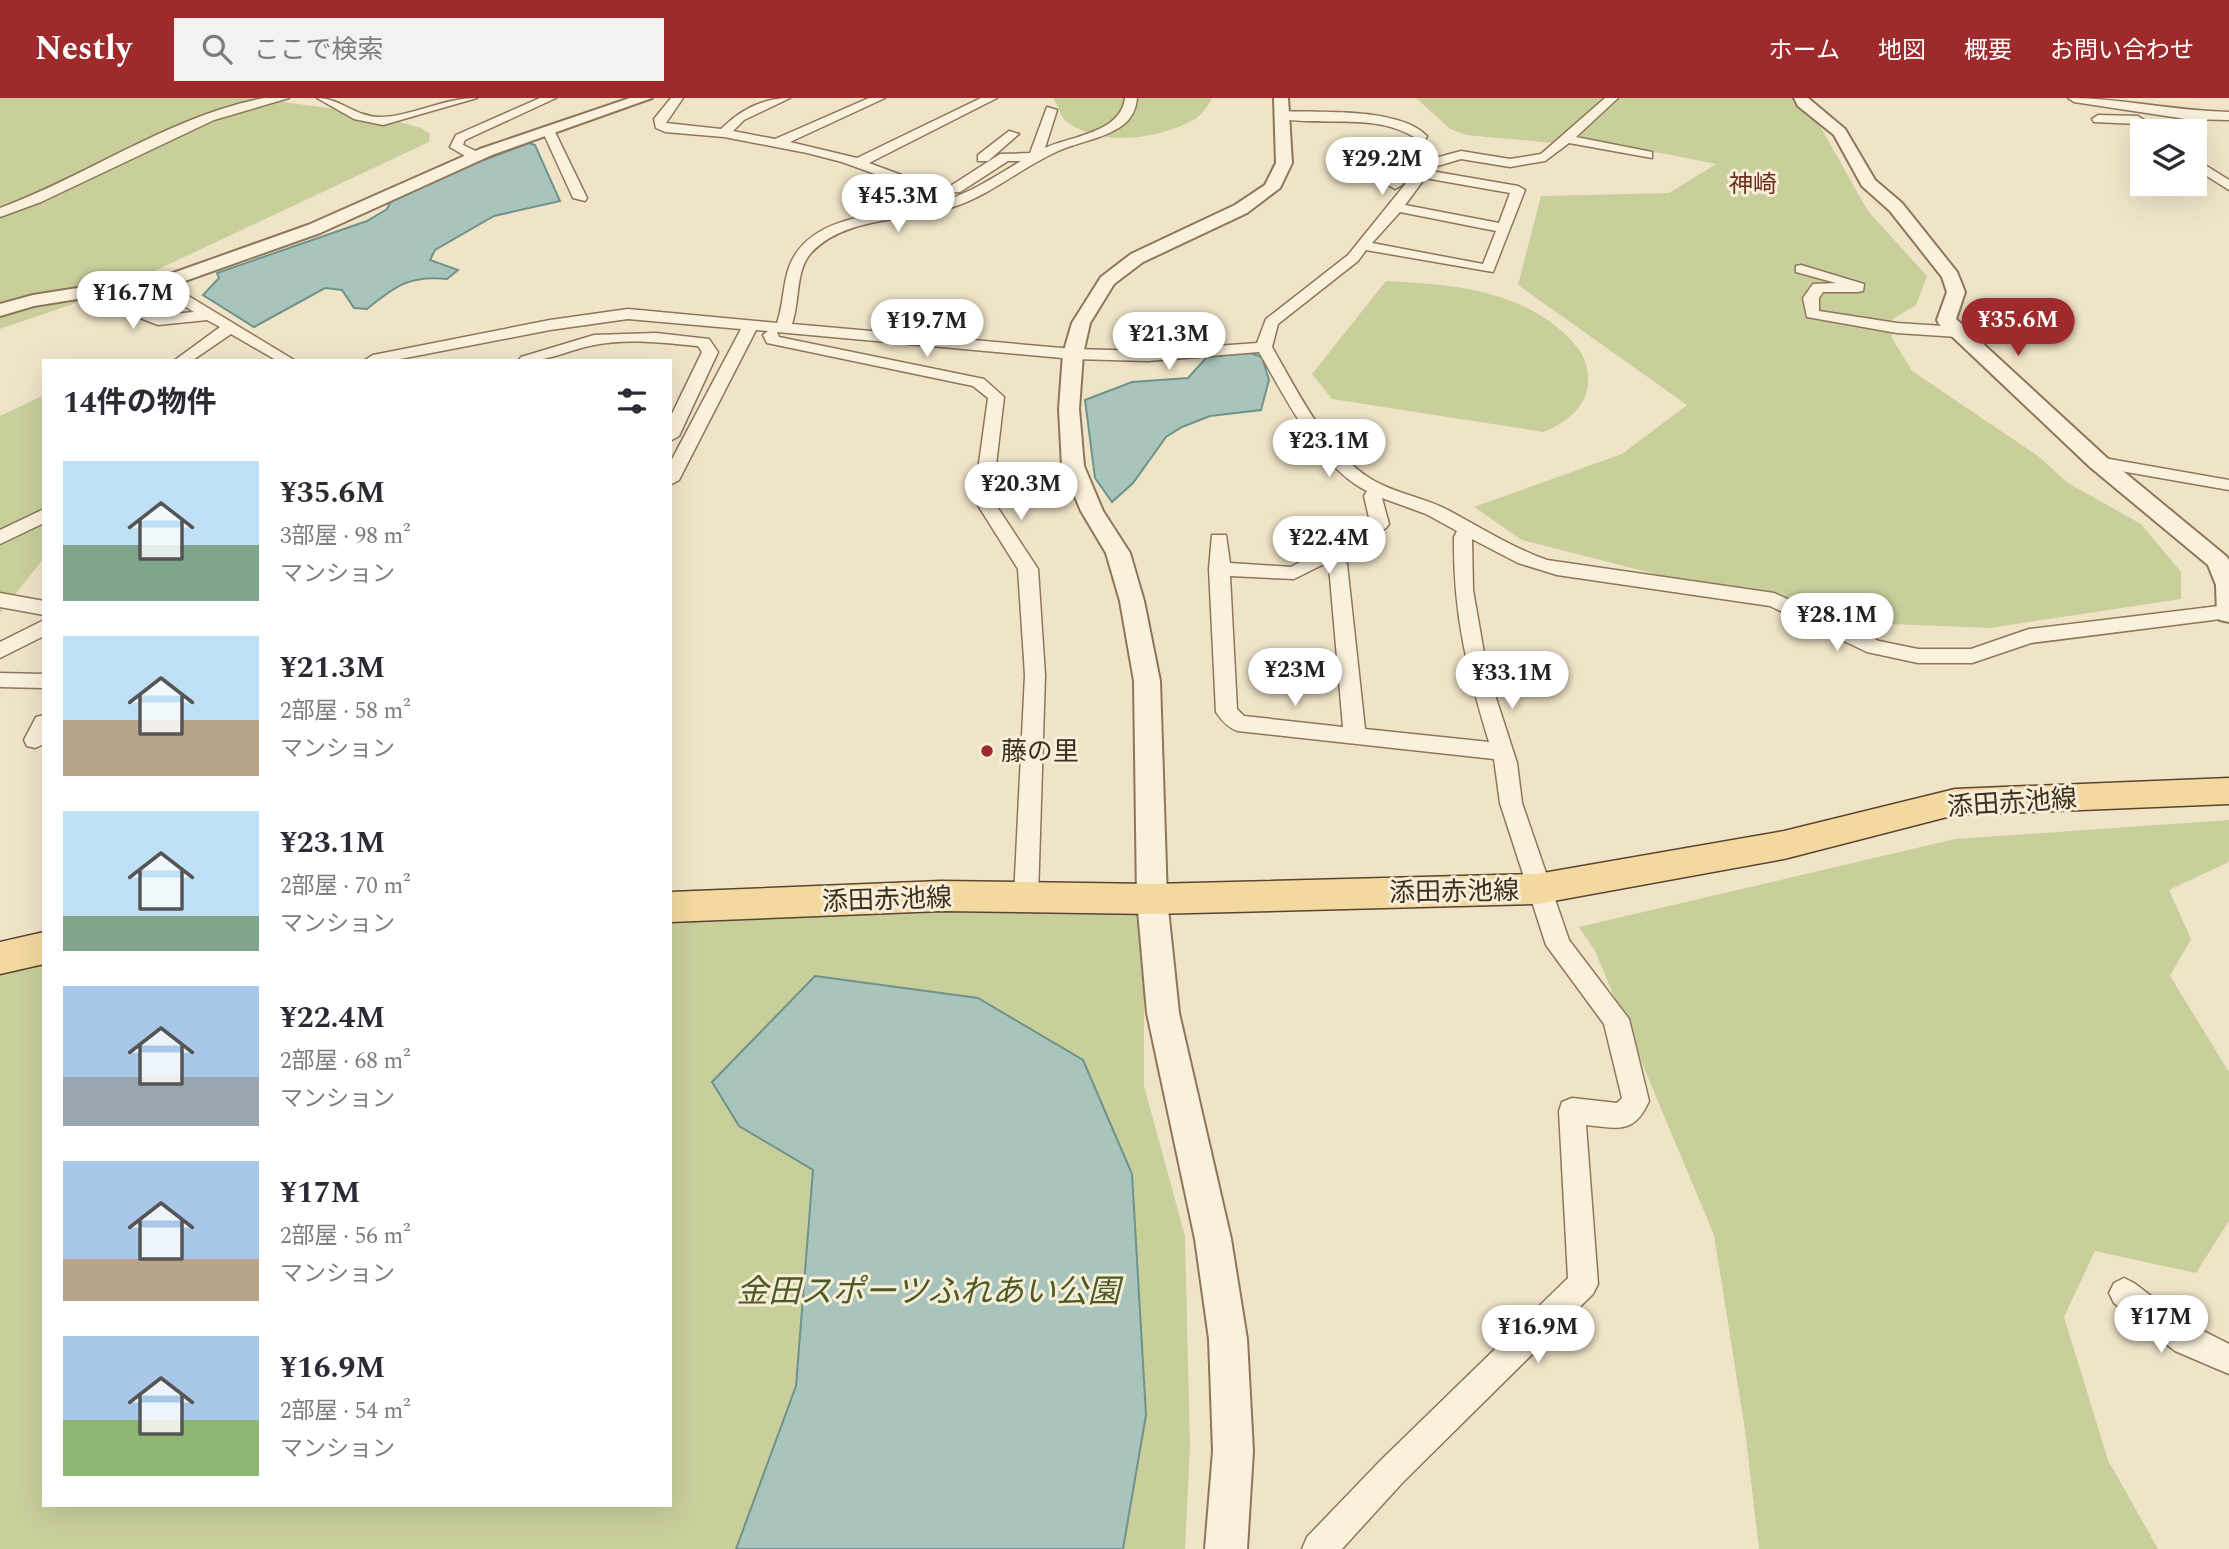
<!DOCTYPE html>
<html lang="ja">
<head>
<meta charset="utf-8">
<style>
  body { margin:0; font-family:Spectral,"Noto Sans JP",serif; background:#f2f2f3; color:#2b2b33; height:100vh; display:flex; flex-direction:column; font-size:26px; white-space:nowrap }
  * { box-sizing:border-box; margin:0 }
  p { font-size:23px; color:#7c7c81 }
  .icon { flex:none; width:38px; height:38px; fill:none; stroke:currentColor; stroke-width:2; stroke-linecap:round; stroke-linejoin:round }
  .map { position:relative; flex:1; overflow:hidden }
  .details { position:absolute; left:42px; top:261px; width:630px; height:1148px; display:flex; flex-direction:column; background:#fff; border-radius:0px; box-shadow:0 7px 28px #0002 }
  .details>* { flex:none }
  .fabs { position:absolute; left:2130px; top:21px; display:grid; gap:14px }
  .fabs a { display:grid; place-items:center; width:77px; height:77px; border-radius:0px; background:#fff; box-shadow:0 7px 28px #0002; font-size:35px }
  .price { position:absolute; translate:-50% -60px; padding:0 16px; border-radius:24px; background:#fff; color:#222; font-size:23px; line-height:46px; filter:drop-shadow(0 2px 4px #0008) }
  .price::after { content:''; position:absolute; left:50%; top:42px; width:21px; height:16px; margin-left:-10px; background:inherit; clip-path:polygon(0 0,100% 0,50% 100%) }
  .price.selected { background:#9e2a2b; color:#fff }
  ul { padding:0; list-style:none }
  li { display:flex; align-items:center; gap:21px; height:175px; padding:0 21px }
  li span { display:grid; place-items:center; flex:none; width:196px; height:140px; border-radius:0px; color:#555 }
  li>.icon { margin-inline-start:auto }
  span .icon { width:84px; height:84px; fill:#fffc; stroke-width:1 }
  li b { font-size:30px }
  h2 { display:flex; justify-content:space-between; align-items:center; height:84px; padding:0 21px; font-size:30px }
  header { display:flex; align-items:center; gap:42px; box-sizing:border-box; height:98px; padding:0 35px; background:#9e2a2b; color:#fff }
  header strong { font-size:33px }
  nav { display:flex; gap:38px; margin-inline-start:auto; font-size:24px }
  .search { width:490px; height:63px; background:#f2f2f3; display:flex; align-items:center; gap:18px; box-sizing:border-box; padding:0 24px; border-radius:0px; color:#7c7c81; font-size:26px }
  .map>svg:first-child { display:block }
</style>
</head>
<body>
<header>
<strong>Nestly</strong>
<div class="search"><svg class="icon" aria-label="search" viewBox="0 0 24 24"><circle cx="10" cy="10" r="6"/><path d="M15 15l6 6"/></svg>ここで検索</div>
<nav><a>ホーム</a><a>地図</a><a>概要</a><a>お問い合わせ</a></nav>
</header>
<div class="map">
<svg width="2229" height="1451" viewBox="0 0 2229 1451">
  <rect width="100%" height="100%" fill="#f0e4c8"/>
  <g fill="#c9cf9b">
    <path d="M 0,0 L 253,0 L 367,15 L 421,30 L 430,36 L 429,44 L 114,192 L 0,231 Z"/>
    <path d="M 1053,0 L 1212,0 C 1208,7 1202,17 1195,21 C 1160,41 1100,50 1066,23 C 1060,18 1058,7 1053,0 Z"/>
    <path d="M 1416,0 L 1804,0 L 1868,113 L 1927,178 L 1916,207 L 1891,222 L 1892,240 L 1912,273 L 2038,358 L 2068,385 L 2141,426 L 2181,474 L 2181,501 L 1990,530 L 1843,524 L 1522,442 L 1474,409 L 1622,356 L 1687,307 L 1518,187 L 1541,98 L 1669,95 L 1716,66 L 1661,55 L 1466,37 L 1450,31 Z"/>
    <path d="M 1386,183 C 1449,186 1515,191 1564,235 C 1579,249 1590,264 1588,286 C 1586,310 1564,326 1543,334 L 1332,301 L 1312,276 Z"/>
    <path d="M 44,297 L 44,460 L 0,515 L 0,318 Z"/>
    <path d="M 2229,722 L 2229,764 L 2169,792 L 2191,841 L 2170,878 L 2229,974 L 2229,1123 L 2196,1175 L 2095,1153 L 2064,1219 L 2108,1362 L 2158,1451 L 1759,1451 L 1745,1332 L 1714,1137 L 1595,853 L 1579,829 L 1955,741 Z"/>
    <path d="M 798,811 L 1144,814 L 1144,988 L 1185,1138 L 1190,1348 L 1185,1451 L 0,1451 L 0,871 L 44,864 L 44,1407 L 670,1407 L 670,819 Z"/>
  </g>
  <g fill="#a9c4bc" stroke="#6f938a" stroke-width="2">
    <path d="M 529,45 L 535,47 L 560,103 L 494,118 L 435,152 L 430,162 L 458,172 L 447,181 C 410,177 395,188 367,211 L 354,210 L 342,192 L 325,190 L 254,229 L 203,197 L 219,180 L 217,175 L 367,123 L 387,111 L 391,103 L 436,80 Z"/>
    <path d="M 1250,255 L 1262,259 L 1269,282 L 1261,312 L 1210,318 L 1182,329 L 1166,339 L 1133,385 L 1112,404 L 1095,380 L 1085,302 L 1132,284 L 1188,280 L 1207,259 Z"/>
    <path d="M 815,878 L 978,900 L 1083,962 L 1132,1076 L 1146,1317 L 1123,1451 L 736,1451 L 796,1288 L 813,1072 L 739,1028 L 712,984 Z"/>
  </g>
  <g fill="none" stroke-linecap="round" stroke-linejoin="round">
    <g stroke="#8d765c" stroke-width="3">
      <g id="minor">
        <path d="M 264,0 L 289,0 L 214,22 L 41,104 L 0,119 L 0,110 C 89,77 170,18 264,0 Z"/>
        <path d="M 317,0 C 340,0 356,19 379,19 C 411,19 443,0 477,0 L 383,27 L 354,21 Z"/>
        <path d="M 540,0 L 556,0 L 465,42 L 463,47 L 480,55 L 480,61 L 470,61 L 450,49 L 456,37 Z"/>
        <path d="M 671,0 L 683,0 L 666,25 L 721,31 C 740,12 763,0 790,0 L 744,22 L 733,33 L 775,41 L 869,0 L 885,0 L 790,44 L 857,60 L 981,0 L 997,0 L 869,65 L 931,88 L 952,87 L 1000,56 L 1030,55 L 1047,9 L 1057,12 L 1045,50 C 1071,38 1121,35 1125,0 L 1137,0 C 1136,11 1132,20 1123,27 C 1102,42 1076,44 1054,55 C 1020,71 991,96 956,108 C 910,124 846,117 811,155 C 795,173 800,204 792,226 L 1073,251 L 1148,253 L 1257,245 L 1266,221 L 1348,157 L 1424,63 L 1461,53 L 1510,61 L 1541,56 L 1605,0 L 1618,0 L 1576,39 L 1652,54 L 1652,60 L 1569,45 L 1545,63 L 1510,69 L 1461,61 L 1434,69 L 1431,73 L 1518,88 L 1525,92 L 1493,174 L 1366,152 L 1358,163 L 1278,226 L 1272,249 C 1298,294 1326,353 1371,381 C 1394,395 1422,399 1446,411 C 1480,429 1511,449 1547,462 L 1774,495 L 1879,543 L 1918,551 L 1971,551 L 2029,531 L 2227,507 L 2229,520 L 2031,545 L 1972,565 L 1918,565 L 1867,554 L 1770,508 L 1557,477 L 1518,465 L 1472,441 L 1473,492 L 1487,572 L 1517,665 L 1522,705 L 1569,842 L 1629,921 L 1649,1003 C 1634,1037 1618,1030 1586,1027 L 1598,1186 L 1593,1196 L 1403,1384 L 1342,1451 L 1302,1451 L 1307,1439 L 1381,1362 L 1568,1180 L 1559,1013 L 1562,1004 L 1572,1000 L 1617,1005 L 1622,1000 L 1604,926 L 1546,847 L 1500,705 L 1494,661 L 1238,633 C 1228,630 1222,623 1216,614 L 1209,471 L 1212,437 L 1226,437 L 1230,465 L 1291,469 L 1370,424 L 1364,398 L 1367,393 C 1320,370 1285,299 1259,254 L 1148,263 L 1073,261 L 777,234 L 779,239 L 984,281 L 1004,299 L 992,401 L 1038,471 L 1045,577 L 1038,799 L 1034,806 L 1026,809 L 1018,806 L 1014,799 L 1025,577 L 1018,471 L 974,401 L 988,300 L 973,288 L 767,245 L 763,237 L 768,233 L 756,232 L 679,382 L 670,387 L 670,365 L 741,231 L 628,221 L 550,232 L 395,262 L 365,262 L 373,257 L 550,222 L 628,211 L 777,225 C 785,203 782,177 795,157 C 824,111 898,118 944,103 C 972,94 996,78 1021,63 L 1008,63 L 960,94 L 930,96 L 842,64 L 807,55 L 724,39 L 665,34 L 656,30 L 654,21 ZM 1425,80 L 1510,95 L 1499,125 L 1405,107 ZM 1400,114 L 1496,133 L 1483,166 L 1372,145 ZM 1382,400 L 1426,416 L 1457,433 L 1454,439 C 1453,515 1467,572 1489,644 L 1365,631 L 1347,466 L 1340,457 L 1386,430 L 1389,426 ZM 1326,465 L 1329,468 L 1343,629 L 1244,618 L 1237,611 L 1230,478 L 1294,481 Z"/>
        <path d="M 2068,0 C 2122,0 2175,13 2229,14 L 2229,22 L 2186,21 L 2074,4 Z"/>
        <path d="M 1281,13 C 1320,15 1399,9 1427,38 L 1402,87 L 1395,91 L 1388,87 L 1414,39 C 1373,14 1322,29 1277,20 L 1275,17 Z"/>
        <path d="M 2098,17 L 2138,18 L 2144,22 L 2138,26 L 2094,24 L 2092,21 Z"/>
        <path d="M 544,29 L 554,32 L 587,100 L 585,103 L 573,100 L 542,32 Z"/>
        <path d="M 1009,33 L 1019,36 L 988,63 L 978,63 L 978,57 Z"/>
        <path d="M 2194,60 L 2229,82 L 2229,92 L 2194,70 Z"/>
        <path d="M 1801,167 L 1864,186 L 1863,193 L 1858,194 L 1823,194 L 1819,200 L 1819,213 L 1897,225 L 1958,229 L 1966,234 L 1958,239 L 1897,235 L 1807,219 L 1803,200 L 1813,186 L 1836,185 L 1796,174 L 1796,168 Z"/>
        <path d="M 163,180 L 168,181 L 172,188 L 294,262 L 276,262 L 231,236 L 193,262 L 175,262 L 220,229 L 207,222 L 158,227 L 135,218 L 134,205 ZM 161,194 L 194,214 L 160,217 L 147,212 L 147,209 Z"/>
        <path d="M 656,235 L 709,241 L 718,254 L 679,338 L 670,343 L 670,320 L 702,254 L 698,248 C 665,245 627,240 594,247 C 568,252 546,265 519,262 L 521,259 L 594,237 Z"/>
        <path d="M 2098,359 L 2229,382 L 2229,392 L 2092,368 L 2089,364 Z"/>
        <path d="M 44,411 L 44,425 L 0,446 L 0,432 Z"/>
        <path d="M 0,495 L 44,503 L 44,517 L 0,509 Z"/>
        <path d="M 44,522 L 44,538 L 0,560 L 0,544 Z"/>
        <path d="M 0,575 L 44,576 L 44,590 L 0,589 Z"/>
        <path d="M 44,617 L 44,646 L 35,650 L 27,648 L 24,642 L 36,619 Z"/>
        <path d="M 2124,1180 L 2134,1185 L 2184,1223 L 2229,1246 L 2229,1276 L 2175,1253 L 2114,1205 L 2109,1195 L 2114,1185 Z"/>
      </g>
    </g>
    <g stroke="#8d765c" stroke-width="4">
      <g id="tertiary">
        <path d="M 630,0 L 652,0 L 492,57 L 320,135 L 182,184 L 34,208 L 0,218 L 0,206 L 33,197 L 173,175 L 308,127 L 480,51 Z"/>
        <path d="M 1274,0 L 1288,0 L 1292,65 L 1280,90 L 1247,115 L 1143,164 L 1114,186 L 1090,225 L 1083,256 L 1079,311 L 1084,368 L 1103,413 L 1130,455 L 1144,503 L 1160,583 L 1167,801 L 1179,915 L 1231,1141 L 1247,1241 L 1253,1353 L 1247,1451 L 1205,1451 L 1213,1353 L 1209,1241 L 1195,1141 L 1147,915 L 1137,801 L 1134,583 L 1120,503 L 1106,455 L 1081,413 L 1062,368 L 1059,311 L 1063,256 L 1072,225 L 1101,179 L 1131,156 L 1235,107 L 1265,87 L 1276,65 Z"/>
        <path d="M 1794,0 L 1808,0 L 1845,31 L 1875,82 L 1902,105 L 1957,174 L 1965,194 L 1956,221 L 2106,359 L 2226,458 L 2229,462 L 2229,524 L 2220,522 L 2217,516 L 2216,487 L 2208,467 L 2090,369 L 1939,226 L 1937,222 L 1947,194 L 1942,179 L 1890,113 L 1862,88 L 1834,37 L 1798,8 Z"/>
      </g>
    </g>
    <g stroke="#5b4430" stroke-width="3">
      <g id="primary">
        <path d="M 2229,680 L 2229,706 L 1955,717 L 1784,761 L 1537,806 L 1152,816 L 941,813 L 670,824 L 670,794 L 941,783 L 1152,786 L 1537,776 L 1784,733 L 1955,691 Z"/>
        <path d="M 44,834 L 44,866 L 0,876 L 0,844 Z"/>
      </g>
    </g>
    <use href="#minor" fill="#faf1dc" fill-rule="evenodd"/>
    <use href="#tertiary" fill="#faf1dc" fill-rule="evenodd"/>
    <use href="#primary" fill="#f3d9a0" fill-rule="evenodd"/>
  </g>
  <circle fill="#9e2a2b" stroke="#f7eed8" stroke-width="2.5" cx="987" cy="653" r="7"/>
  <g text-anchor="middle" stroke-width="6" stroke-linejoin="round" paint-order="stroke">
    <g font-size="24" fill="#6b2e1e" stroke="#f7eed8">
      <text x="1753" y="94">神崎</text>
    </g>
    <g font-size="26" fill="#3d2e20" stroke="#f7eed8" text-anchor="start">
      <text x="1001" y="662">藤の里</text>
    </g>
    <g font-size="26" fill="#3d2e20" stroke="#f7eed8">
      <text transform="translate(2012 704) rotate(-4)" y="9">添田赤池線</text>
      <text transform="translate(1454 793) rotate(-1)" y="9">添田赤池線</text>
      <text transform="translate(887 801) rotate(-2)" y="9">添田赤池線</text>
    </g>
    <g font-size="32" font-style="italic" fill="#4d5a26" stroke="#f7eed8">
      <text x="928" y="1204">金田スポーツふれあい公園</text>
    </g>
  </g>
</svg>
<div class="fabs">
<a><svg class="icon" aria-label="layers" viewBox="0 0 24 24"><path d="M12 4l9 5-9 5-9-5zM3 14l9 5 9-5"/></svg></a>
</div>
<b class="price" style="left:1382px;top:99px">¥29.2M</b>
<b class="price" style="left:898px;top:136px">¥45.3M</b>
<b class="price" style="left:133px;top:233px">¥16.7M</b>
<b class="price selected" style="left:2018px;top:260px">¥35.6M</b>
<b class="price" style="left:927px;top:261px">¥19.7M</b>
<b class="price" style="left:1169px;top:274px">¥21.3M</b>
<b class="price" style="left:1329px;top:381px">¥23.1M</b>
<b class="price" style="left:1021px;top:424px">¥20.3M</b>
<b class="price" style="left:1329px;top:478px">¥22.4M</b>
<b class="price" style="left:1837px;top:555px">¥28.1M</b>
<b class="price" style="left:1295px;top:610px">¥23M</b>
<b class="price" style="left:1512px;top:613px">¥33.1M</b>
<b class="price" style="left:2161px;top:1257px">¥17M</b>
<b class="price" style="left:1538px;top:1267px">¥16.9M</b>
<section class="details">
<h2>14件の物件<svg class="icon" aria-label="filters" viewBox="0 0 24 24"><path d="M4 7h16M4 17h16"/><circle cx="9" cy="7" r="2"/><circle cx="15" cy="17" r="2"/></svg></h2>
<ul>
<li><span style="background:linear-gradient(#bfe0f5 60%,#7fa58c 0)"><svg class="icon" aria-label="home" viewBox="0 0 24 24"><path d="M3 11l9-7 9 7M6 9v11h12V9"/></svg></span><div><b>¥35.6M</b><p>3部屋 · 98 m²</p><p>マンション</p></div></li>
<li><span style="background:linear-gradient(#bfe0f5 60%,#b9a48a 0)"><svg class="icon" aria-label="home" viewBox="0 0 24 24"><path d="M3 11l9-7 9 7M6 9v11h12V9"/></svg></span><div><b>¥21.3M</b><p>2部屋 · 58 m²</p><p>マンション</p></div></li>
<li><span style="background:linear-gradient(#bfe0f5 75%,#7fa58c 0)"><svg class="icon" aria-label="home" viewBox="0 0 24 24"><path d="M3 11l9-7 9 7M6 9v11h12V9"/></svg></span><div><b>¥23.1M</b><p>2部屋 · 70 m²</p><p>マンション</p></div></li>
<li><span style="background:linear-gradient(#a9c7e8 65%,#9aa5b1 0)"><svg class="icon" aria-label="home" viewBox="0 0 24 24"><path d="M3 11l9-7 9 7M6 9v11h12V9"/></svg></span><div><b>¥22.4M</b><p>2部屋 · 68 m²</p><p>マンション</p></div></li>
<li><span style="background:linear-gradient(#a9c7e8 70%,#b9a48a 0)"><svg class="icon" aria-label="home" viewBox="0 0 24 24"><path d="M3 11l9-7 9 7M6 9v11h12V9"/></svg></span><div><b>¥17M</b><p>2部屋 · 56 m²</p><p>マンション</p></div></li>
<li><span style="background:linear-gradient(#a9c7e8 60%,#8fb573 0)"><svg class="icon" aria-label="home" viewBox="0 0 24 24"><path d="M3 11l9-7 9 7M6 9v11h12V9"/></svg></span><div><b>¥16.9M</b><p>2部屋 · 54 m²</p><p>マンション</p></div></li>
</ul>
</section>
</div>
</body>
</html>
